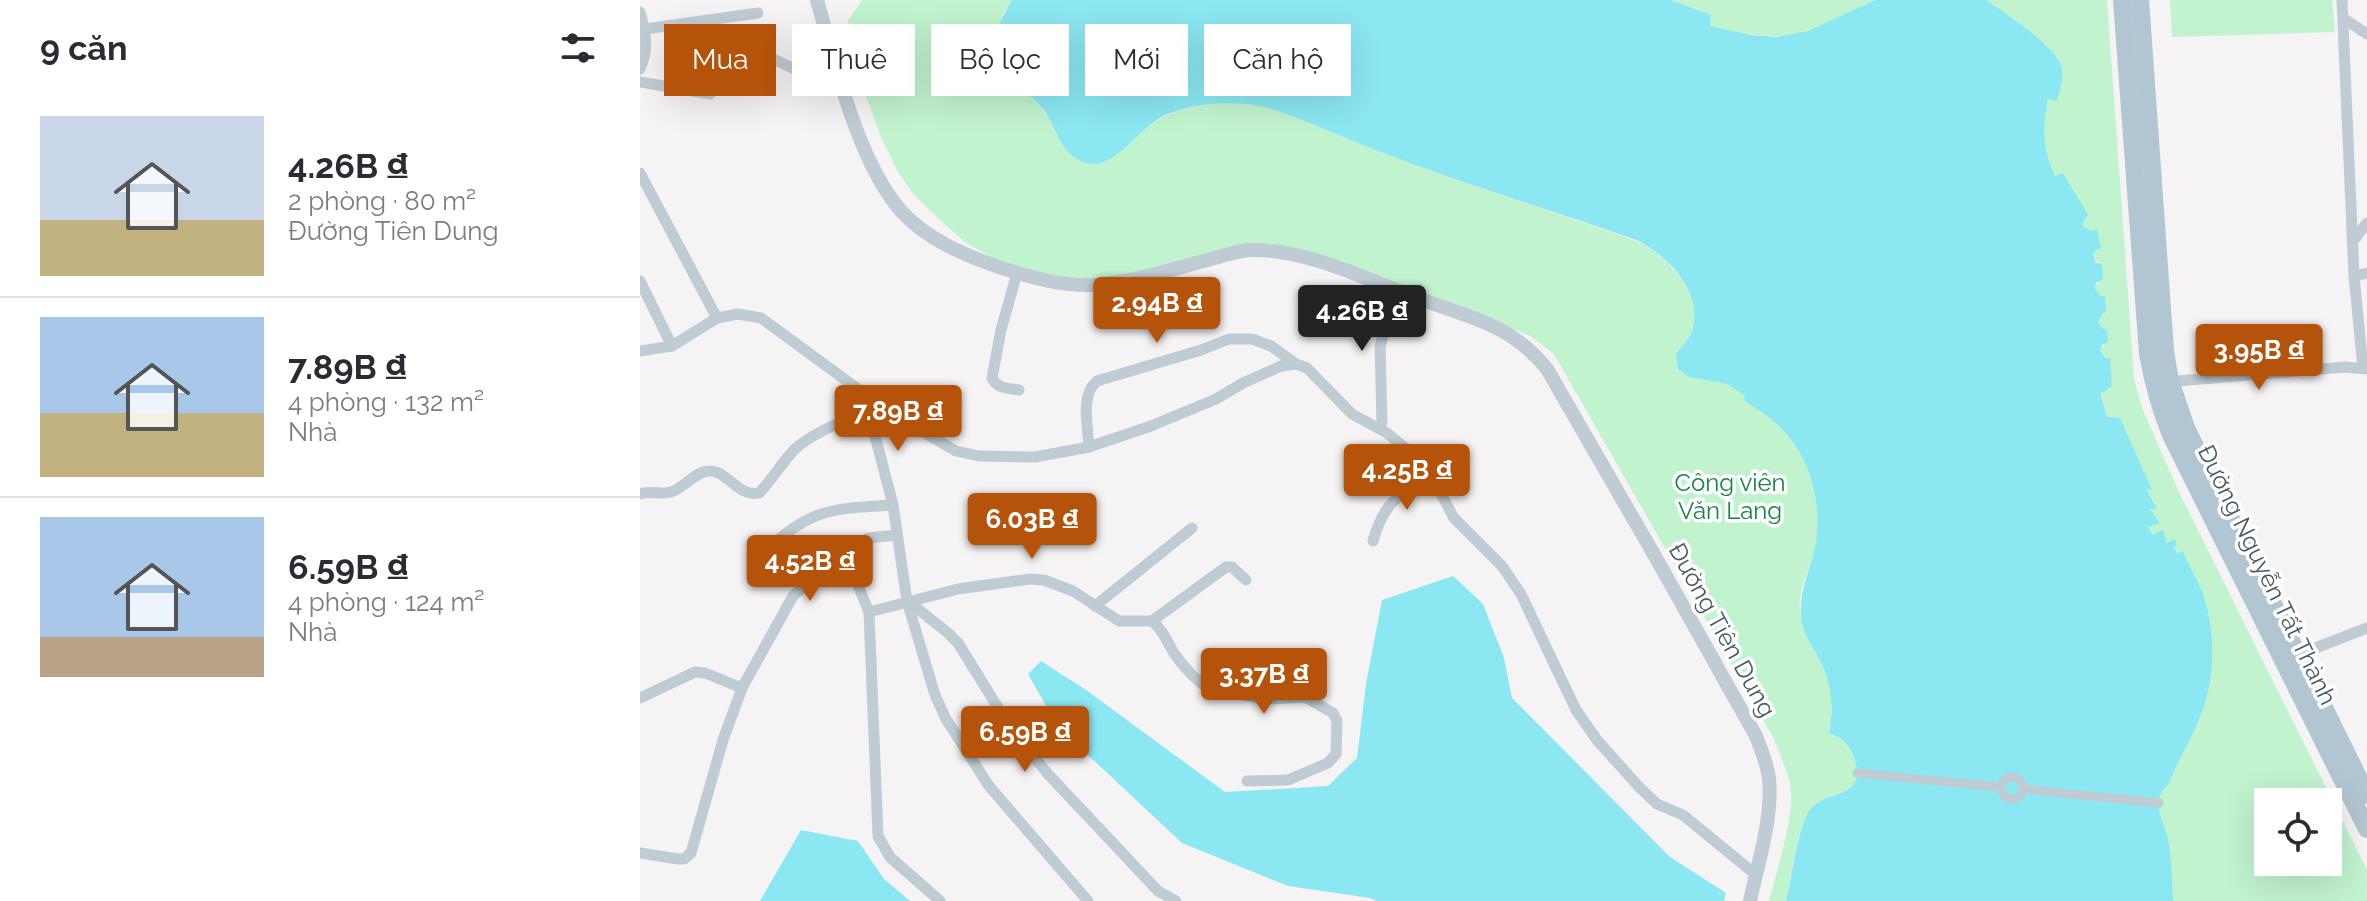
<!DOCTYPE html>
<html lang="vi">
<head>
<meta charset="utf-8">
<style>
  body { margin:0; font-family:Raleway,sans-serif; background:#f2f2f3; color:#2b2b33; height:100vh; display:flex; flex-direction:column; font-size:30px; white-space:nowrap }
  * { box-sizing:border-box; margin:0 }
  p { font-size:26px; color:#7c7c81 }
  .icon { flex:none; width:44px; height:44px; fill:none; stroke:currentColor; stroke-width:2; stroke-linecap:round; stroke-linejoin:round }
  .map { position:relative; flex:1; overflow:hidden }
  .panel { display:flex; flex-direction:column; background:#fff; width:640px }
  .panel>* { flex:none }
  .guide { position:absolute; left:24px; top:24px; width:760px; height:72px; display:flex; gap:16px }
  .controls { position:absolute; left:1614px; top:788px; display:grid; gap:16px }
  .controls a { display:grid; place-items:center; width:88px; height:88px; border-radius:0px; background:#fff; box-shadow:0 8px 32px #0002; font-size:40px }
  .price { position:absolute; translate:-50% -68px; padding:0 18px; border-radius:8px; background:#b45309; color:#fff; font-size:26px; line-height:52px; filter:drop-shadow(0 2px 4px #0008) }
  .price::after { content:''; position:absolute; left:50%; top:48px; width:24px; height:18px; margin-left:-12px; background:inherit; clip-path:polygon(0 0,100% 0,50% 100%) }
  .price.current { background:#222; color:#fff }
  ul { padding:0; list-style:none }
  li { display:flex; align-items:center; gap:24px; height:200px; padding:0 40px }
  li+li { border-top:2px solid #e1e1e2 }
  li span { display:grid; place-items:center; flex:none; width:224px; height:160px; border-radius:0px; color:#555 }
  li>.icon { margin-inline-start:auto }
  span .icon { width:96px; height:96px; fill:#fffc; stroke-width:1 }
  li b { font-size:34px }
  h2 { display:flex; justify-content:space-between; align-items:center; height:96px; padding:0 40px; font-size:34px }
  .chip { padding:0 28px; border-radius:0px; background:#fff; box-shadow:0 8px 32px #0002; font-size:28px; line-height:72px }
  .chip.current { background:#b45309; color:#fff }
  main { display:flex; flex:1; min-height:0 }
  .map>svg:first-child { display:block }
</style>
</head>
<body>
<main>
<section class="panel">
<h2>9 căn<svg class="icon" aria-label="filters" viewBox="0 0 24 24"><path d="M4 7h16M4 17h16"/><circle cx="9" cy="7" r="2"/><circle cx="15" cy="17" r="2"/></svg></h2>
<ul>
<li><span style="background:linear-gradient(#c9d6e8 65%,#c2b280 0)"><svg class="icon" aria-label="home" viewBox="0 0 24 24"><path d="M3 11l9-7 9 7M6 9v11h12V9"/></svg></span><div><b>4.26B ₫</b><p>2 phòng · 80 m²</p><p>Đường Tiên Dung</p></div></li>
<li><span style="background:linear-gradient(#a9c7e8 60%,#c2b280 0)"><svg class="icon" aria-label="home" viewBox="0 0 24 24"><path d="M3 11l9-7 9 7M6 9v11h12V9"/></svg></span><div><b>7.89B ₫</b><p>4 phòng · 132 m²</p><p>Nhà</p></div></li>
<li><span style="background:linear-gradient(#a9c7e8 75%,#b9a48a 0)"><svg class="icon" aria-label="home" viewBox="0 0 24 24"><path d="M3 11l9-7 9 7M6 9v11h12V9"/></svg></span><div><b>6.59B ₫</b><p>4 phòng · 124 m²</p><p>Nhà</p></div></li>
</ul>
</section>
<div class="map">
<svg width="1727" height="901" viewBox="0 0 1727 901">
  <rect width="100%" height="100%" fill="#f5f3f3"/>
  <g fill="#c1f3cf" fill-rule="evenodd">
    <path d="M 222,0 L 372,0 L 362,15 L 381,88 L 396,99 L 415,128 L 488,143 C 521,111 560,98 606,104 C 631,106 653,117 676,126 C 706,138 736,150 767,162 C 843,191 922,214 999,242 C 1027,256 1066,296 1052,332 C 1050,337 1045,342 1041,347 L 1049,377 L 1087,384 L 1105,395 L 1105,401 C 1114,407 1123,412 1131,418 C 1169,449 1185,504 1174,551 C 1169,569 1158,591 1160,610 C 1163,630 1172,644 1180,661 C 1192,684 1194,708 1189,733 C 1202,738 1210,744 1214,758 C 1229,801 1183,789 1169,811 C 1157,831 1151,877 1146,901 L 1129,901 C 1136,873 1153,821 1151,794 C 1150,775 1141,757 1134,739 L 914,354 L 890,336 L 810,304 L 645,250 L 484,280 L 419,277 L 361,262 L 326,243 L 300,220 L 275,196 L 258,172 L 241,137 L 206,41 L 208,21 Z"/>
    <path d="M 1031,0 L 1235,0 C 1214,9 1193,22 1171,30 C 1138,43 1103,33 1070,26 L 1071,15 Z"/>
    <path d="M 1347,0 L 1467,0 L 1494,378 L 1502,408 L 1537,488 L 1727,870 L 1727,901 L 1533,901 C 1532,880 1532,858 1528,838 C 1525,826 1517,813 1519,801 C 1520,794 1523,790 1528,785 C 1538,760 1553,737 1562,712 C 1576,676 1576,625 1561,590 C 1555,577 1548,564 1541,551 L 1538,555 L 1534,548 L 1534,540 L 1527,543 L 1524,538 L 1513,535 L 1508,526 L 1514,517 L 1467,418 L 1460,392 L 1466,391 L 1465,358 L 1460,350 L 1465,343 L 1463,329 L 1458,322 C 1463,305 1463,304 1455,288 L 1459,281 L 1458,264 L 1453,255 L 1457,248 L 1452,231 L 1443,227 L 1443,221 L 1447,215 L 1423,173 L 1415,177 C 1403,150 1402,127 1408,99 L 1417,101 L 1417,57 L 1374,20 ZM 1628,802 L 1688,802 L 1688,862 L 1628,862 Z"/>
    <path d="M 1530,0 L 1692,0 L 1695,32 L 1532,37 Z"/>
  </g>
  <g fill="#8be7f2">
    <path d="M 372,0 L 1031,0 L 1071,15 L 1070,26 L 1112,35 L 1137,37 L 1168,31 L 1235,0 L 1347,0 L 1355,6 C 1372,18 1418,49 1422,68 C 1424,79 1419,91 1417,101 L 1408,99 C 1402,127 1403,150 1415,176 L 1423,173 L 1448,215 L 1443,221 L 1443,227 L 1452,231 L 1457,229 L 1461,248 L 1455,251 L 1453,255 L 1456,263 L 1462,264 L 1463,279 L 1456,283 L 1455,288 L 1460,296 L 1465,296 L 1466,312 L 1462,314 L 1458,322 L 1463,329 L 1467,329 L 1468,342 L 1462,345 L 1460,350 L 1465,358 L 1470,358 L 1472,385 L 1466,391 L 1460,393 L 1467,417 L 1480,418 L 1512,490 L 1506,489 L 1517,509 L 1510,509 L 1520,523 L 1508,527 L 1513,535 L 1523,530 L 1527,543 L 1534,539 L 1537,544 L 1534,548 L 1538,554 L 1542,550 C 1548,563 1555,576 1561,589 C 1576,625 1576,676 1562,712 C 1553,737 1538,760 1528,785 C 1523,790 1520,794 1519,801 C 1517,813 1525,826 1528,838 C 1532,858 1532,880 1533,901 L 1146,901 C 1152,877 1157,831 1169,811 C 1183,789 1229,801 1214,758 C 1210,744 1202,738 1189,733 C 1194,708 1192,684 1180,661 C 1174,648 1165,637 1162,623 C 1157,598 1168,575 1174,551 C 1185,504 1169,448 1130,418 C 1122,412 1113,407 1105,401 L 1104,395 L 1087,384 L 1049,377 L 1038,369 L 1036,354 C 1041,346 1051,338 1053,328 C 1062,291 1028,257 999,241 C 923,214 845,191 770,163 C 737,151 706,138 674,125 C 651,116 629,106 605,104 C 579,101 552,104 528,114 C 497,126 475,174 443,162 C 421,154 417,129 404,110 C 395,97 380,90 369,78 C 347,52 356,26 372,0 Z"/>
    <path d="M 813,576 L 843,604 L 864,658 L 872,698 L 1030,857 L 1086,893 L 1084,901 L 736,901 L 730,898 L 648,886 L 542,843 L 418,727 L 388,674 L 401,661 L 446,690 L 585,792 L 688,786 L 717,758 L 726,684 L 742,600 Z"/>
    <path d="M 161,830 L 218,841 L 244,879 L 270,901 L 120,901 Z"/>
  </g>
  <g fill="none" stroke-linecap="round" stroke-linejoin="round">
    <g stroke="#c0ccd3" stroke-width="9">
      <path d="M 1217,773 L 1360,787"/>
      <circle cx="1372" cy="788" r="11"/>
      <path d="M 1383,789 L 1519,803"/>
    </g>
    <g stroke="#c0ccd3" stroke-width="11">
      <path d="M 1702,0 L 1714,276 L 1723,368"/>
      <path d="M 0,12 C 6,33 9,49 0,69"/>
      <path d="M 1703,18 L 1727,34"/>
      <path d="M 5,29 L 118,13"/>
      <path d="M 113,49 L 204,93"/>
      <path d="M 0,82 L 70,94"/>
      <path d="M 0,173 L 77,318"/>
      <path d="M 1713,241 L 1727,223"/>
      <path d="M 377,273 L 361,330 L 352,378 C 357,389 368,388 379,390"/>
      <path d="M 1714,276 L 1727,273"/>
      <path d="M 0,281 L 32,346"/>
      <path d="M 0,351 L 32,346 L 77,318 L 98,314 L 121,318 L 252,414 L 316,451 L 339,456 L 395,457 L 449,447 L 511,426 L 576,399 L 603,383 L 641,366 L 656,364 L 667,368 L 712,414 L 747,433 L 775,456 L 797,486 L 814,518 L 862,566 L 881,594 L 936,710 L 957,740 L 1000,788 L 1017,804 L 1043,815 L 1115,874"/>
      <path d="M 1525,382 L 1705,367 L 1727,369"/>
      <path d="M 228,409 L 253,505 L 267,601 L 295,695 L 306,719 L 349,786 L 448,901"/>
      <path d="M 739,428 L 742,422 L 740,346 L 757,291"/>
      <path d="M 449,447 C 448,427 440,394 457,381 L 561,350 L 589,339 L 612,339 L 631,346 L 656,364"/>
      <path d="M 0,494 C 10,490 21,495 31,492 C 44,488 56,471 69,471 C 87,470 97,497 119,493 C 133,479 142,462 155,449 C 176,430 208,421 233,406"/>
      <path d="M 733,541 C 744,502 757,497 789,474"/>
      <path d="M 122,554 C 171,508 189,509 253,505"/>
      <path d="M 208,561 L 229,612 L 238,836 L 250,857 L 300,901"/>
      <path d="M 268,601 L 308,633 L 318,643 L 370,727 L 408,774 L 518,891 L 536,901"/>
      <path d="M 455,606 L 552,528"/>
      <path d="M 229,612 L 318,589 L 390,579 L 404,580 L 433,591 L 479,621 L 512,621 L 586,567 L 592,567 L 606,580"/>
      <path d="M 512,621 C 523,629 527,642 534,653 C 543,667 558,683 572,690 L 628,699 L 665,697 L 693,713 L 697,721 L 696,754 L 688,763 L 648,780 L 607,781"/>
      <path d="M 1655,656 L 1727,628"/>
      <path d="M 0,698 L 55,672 L 65,673 L 102,688"/>
      <path d="M 0,853 L 38,859 L 44,859 L 51,853 L 83,740 L 102,688 L 153,596 L 170,580 L 208,561 L 220,545 L 228,538 L 257,535"/>
    </g>
    <path stroke="#c0ccd3" stroke-width="14" d="M 177,0 C 195,63 218,163 262,212 C 287,239 322,254 356,266 C 385,276 419,286 450,285 C 491,283 529,270 568,260 C 582,256 596,251 609,250 C 664,248 726,279 777,298 C 829,317 871,324 907,369 L 1016,558 L 1116,736 C 1121,750 1127,763 1129,778 C 1133,818 1118,862 1110,901"/>
    <g stroke="#b1c5d2" stroke-width="18">
      <path d="M 1482,0 L 1508,354 C 1513,382 1520,408 1531,435 L 1727,829"/>
      <path d="M 1500,0 L 1525,351 L 1530,381 L 1546,428 L 1727,795"/>
    </g>
  </g>
  <g text-anchor="middle" stroke-width="7" stroke-linejoin="round" paint-order="stroke">
    <g font-size="24" fill="#128540" stroke="#fff">
      <text x="1090" y="491">Công viên<tspan x="1090" dy="28">Văn Lang</tspan></text>
    </g>
    <g font-size="24" fill="#495862" stroke="#fff">
      <text transform="translate(1627 575) rotate(64)" y="8">Đường Nguyễn Tất Thành</text>
      <text transform="translate(1082 630) rotate(61)" y="8">Đường Tiên Dung</text>
    </g>
  </g>
</svg>
<div class="controls">
<a><svg class="icon" aria-label="locate" viewBox="0 0 24 24"><circle cx="12" cy="12" r="6"/><path d="M12 2v4M12 18v4M2 12h4M18 12h4"/></svg></a>
</div>
<b class="price" style="left:517px;top:345px">2.94B ₫</b>
<b class="price current" style="left:722px;top:353px">4.26B ₫</b>
<b class="price" style="left:1619px;top:392px">3.95B ₫</b>
<b class="price" style="left:258px;top:453px">7.89B ₫</b>
<b class="price" style="left:767px;top:512px">4.25B ₫</b>
<b class="price" style="left:392px;top:561px">6.03B ₫</b>
<b class="price" style="left:170px;top:603px">4.52B ₫</b>
<b class="price" style="left:624px;top:716px">3.37B ₫</b>
<b class="price" style="left:385px;top:774px">6.59B ₫</b>
<div class="guide">
<a class="chip current">Mua</a>
<a class="chip">Thuê</a>
<a class="chip">Bộ lọc</a>
<a class="chip">Mới</a>
<a class="chip">Căn hộ</a>
</div>
</div>
</main>
</body>
</html>
